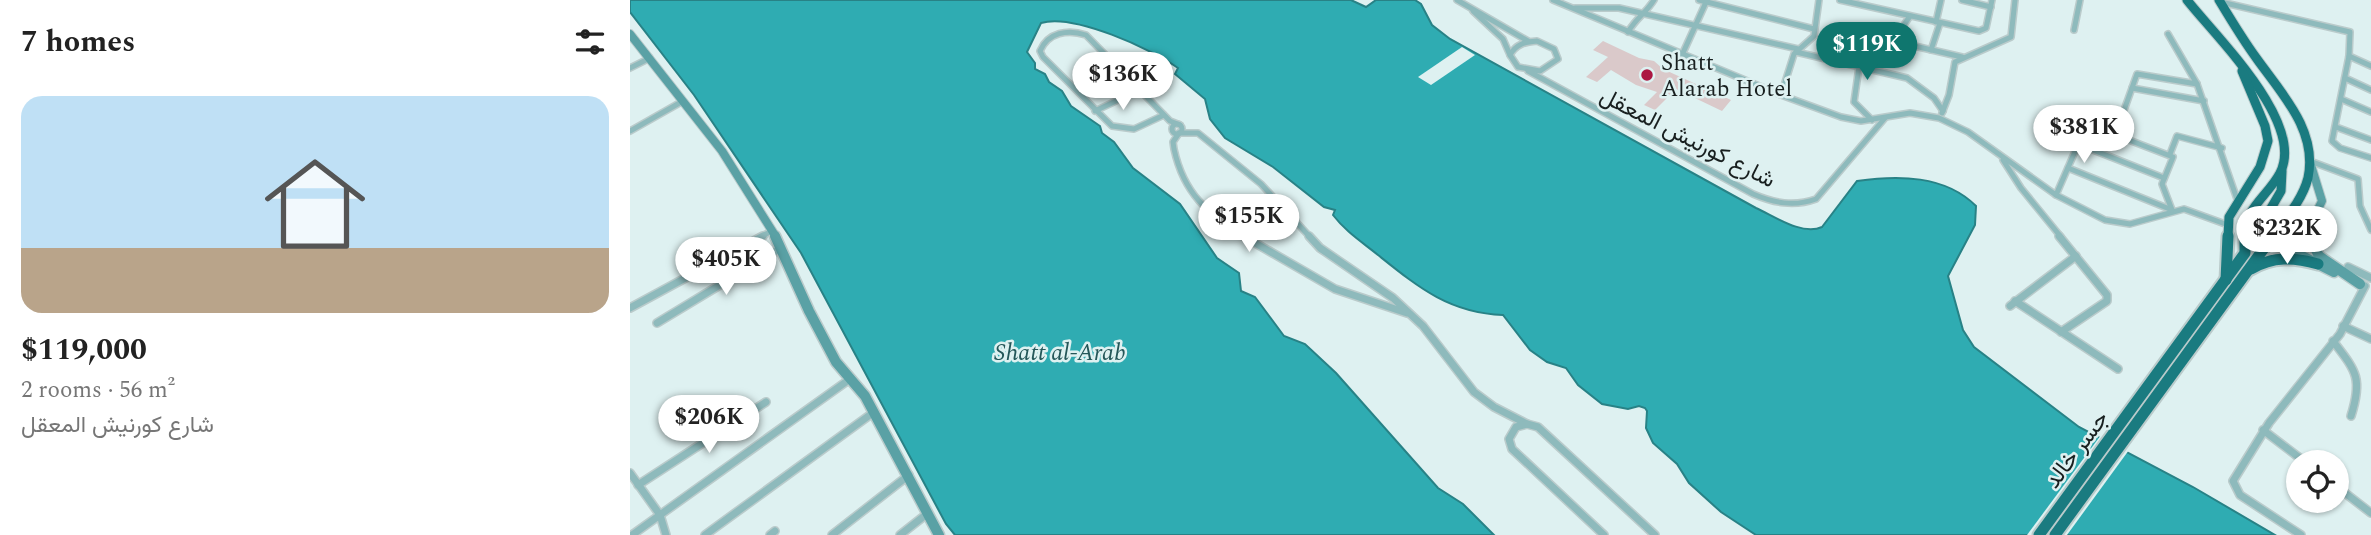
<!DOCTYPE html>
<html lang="en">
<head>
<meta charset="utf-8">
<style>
  body { margin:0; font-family:Spectral,Vazirmatn,serif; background:#f2f2f2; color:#222; height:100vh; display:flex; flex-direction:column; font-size:26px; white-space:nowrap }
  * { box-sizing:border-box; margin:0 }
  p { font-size:23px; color:#767676 }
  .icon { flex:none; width:38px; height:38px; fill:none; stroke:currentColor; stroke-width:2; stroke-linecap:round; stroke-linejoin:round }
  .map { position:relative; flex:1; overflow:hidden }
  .sheet { display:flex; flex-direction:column; background:#fff; width:630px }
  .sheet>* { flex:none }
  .controls { position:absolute; left:1656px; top:450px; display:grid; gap:14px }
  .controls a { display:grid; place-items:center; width:63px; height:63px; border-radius:50%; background:#fff; box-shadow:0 2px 5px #0004; font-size:35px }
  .price { position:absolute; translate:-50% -60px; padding:0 16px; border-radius:24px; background:#fff; color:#222; font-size:23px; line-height:46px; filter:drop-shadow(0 2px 4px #0008) }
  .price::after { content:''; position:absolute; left:50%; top:42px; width:21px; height:16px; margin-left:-10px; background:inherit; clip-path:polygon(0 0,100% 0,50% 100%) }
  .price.selected { background:#0f766e; color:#fff }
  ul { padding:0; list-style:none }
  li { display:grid; align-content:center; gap:14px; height:371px; padding:0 21px }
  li+li { border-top:2px solid #e0e0e0 }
  li span { display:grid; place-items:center; height:217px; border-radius:21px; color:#555 }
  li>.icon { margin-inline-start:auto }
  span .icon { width:126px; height:126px; fill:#fffc; stroke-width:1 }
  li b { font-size:30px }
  h2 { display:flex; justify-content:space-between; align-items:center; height:84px; padding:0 21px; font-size:30px }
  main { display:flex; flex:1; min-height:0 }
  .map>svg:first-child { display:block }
</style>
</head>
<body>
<main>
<section class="sheet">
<h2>7 homes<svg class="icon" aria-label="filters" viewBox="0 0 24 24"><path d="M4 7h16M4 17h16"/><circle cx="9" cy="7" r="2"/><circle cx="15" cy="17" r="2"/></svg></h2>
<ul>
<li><span style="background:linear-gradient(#bfe0f5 70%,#b9a48a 0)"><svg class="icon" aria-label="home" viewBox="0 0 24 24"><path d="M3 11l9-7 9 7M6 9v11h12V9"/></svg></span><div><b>$119,000</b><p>2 rooms · 56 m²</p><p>شارع كورنيش المعقل</p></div></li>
</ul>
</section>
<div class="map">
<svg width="1741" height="535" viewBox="0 0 1741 535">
  <rect width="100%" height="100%" fill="#def1f1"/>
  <path fill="#2facb2" stroke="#288286" stroke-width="2" d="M 0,0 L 721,0 L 736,7 L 746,0 L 785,0 L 791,4 L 802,25 L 820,39 L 1126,208 C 1144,216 1172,236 1192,227 L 1227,181 C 1268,175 1315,175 1346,206 L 1345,225 L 1318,276 L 1333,330 L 1344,347 L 1449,427 L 1563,487 L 1645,535 L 1126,535 L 1091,512 L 1059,483 L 1047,464 L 1023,443 L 1016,428 L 1017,411 L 1015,408 L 1009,406 L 998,409 L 972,404 L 948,385 L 936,368 L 917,362 L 900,350 L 873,315 C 819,313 788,287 748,255 C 732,242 716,232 703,215 L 705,210 L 694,207 L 643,167 L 595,138 L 580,119 L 575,99 L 545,74 L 548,68 C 522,49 443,13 411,23 L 397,52 L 405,63 L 405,69 L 415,74 L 419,82 L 432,91 L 441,106 L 470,126 L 472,133 L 484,142 L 503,168 L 550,204 L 587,258 L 609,273 L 611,291 L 625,297 L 654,336 L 675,344 L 706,373 L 808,488 L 833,504 L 864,535 L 325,535 L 316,524 L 171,253 L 64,95 L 0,12 Z"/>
  <g fill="#def1f1">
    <path d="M 832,47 L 845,55 L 801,85 L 788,77 Z"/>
    <path d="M 1471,435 L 1499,450 L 1437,535 L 1397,535 Z"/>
  </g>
  <path fill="#dac9ca" d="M 973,41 L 1009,58 L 1024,61 L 1033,69 L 1101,100 L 1092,111 L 1046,89 L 1025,110 L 1014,105 L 1027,92 L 1006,85 L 981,70 L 967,82 L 956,77 L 978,57 L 963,50 Z"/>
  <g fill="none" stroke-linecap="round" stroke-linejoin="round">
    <g stroke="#bacbcb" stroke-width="8">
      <g id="street-far1">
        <path d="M 827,0 L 898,41"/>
        <path d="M 923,0 L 1151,95 L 1211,117 L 1231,121 L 1280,113 L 1309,118 L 1338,132 L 1426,195 L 1475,220 L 1500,224 L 1554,209 L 1598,225"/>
        <path d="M 1069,0 L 1184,29"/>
        <path d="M 1210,0 L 1349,31 L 1356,28 L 1362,0"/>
        <path d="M 1332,0 L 1361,7"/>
        <path d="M 1591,2 L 1720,32 L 1719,56 L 1702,141 L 1710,148 L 1741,158"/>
        <path d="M 945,8 L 989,8 L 1168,49"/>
        <path d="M 843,11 L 873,39 L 880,55"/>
        <path d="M 1306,22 L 1311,0"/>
        <path d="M 1444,30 L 1450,0"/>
        <path d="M 998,32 C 1007,17 1016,13 1024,0"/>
        <path d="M 1538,34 L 1567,84 L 1608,202"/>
        <path d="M 907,41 L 924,49 L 928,59 L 910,71 L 888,67 L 880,55 C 886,44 895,42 907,41 Z"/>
        <path d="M 1263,41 L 1332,57"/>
        <path d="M 1301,50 L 1310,23"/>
        <path d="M 1166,52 L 1277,78 L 1304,98 L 1313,111"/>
        <path d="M 1052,55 L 1077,0"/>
        <path d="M 1719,56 L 1741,66"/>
        <path d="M 0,68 L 20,58"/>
        <path d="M 898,71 L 1123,194 C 1144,203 1164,207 1186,199 L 1255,118"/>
        <path d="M 1715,78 L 1741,90"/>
        <path d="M 1502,88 L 1574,101"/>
        <path d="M 1151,95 L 1164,54 L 1184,36 L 1189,0"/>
        <path d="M 1711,99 L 1741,112"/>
        <path d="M 465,111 L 509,90"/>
        <path d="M 1312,113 L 1319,95 L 1325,62 L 1381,37 L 1385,0"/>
        <path d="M 1493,113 L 1507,74 L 1567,84"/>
        <path d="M 534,115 L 504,129 L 482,126 L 413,57 L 410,51 C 418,32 438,29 456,35 L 540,121 L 550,125"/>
        <path d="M 1242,120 L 1224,102 L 1229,67 L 1227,57 L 1263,41 L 1280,16"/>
        <path d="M 1447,120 L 1543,157 L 1532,184 L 1542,210"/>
        <circle cx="547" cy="129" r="5"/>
        <path d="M 1706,127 L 1741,140"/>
        <path d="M 0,131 L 53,101"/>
        <path d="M 549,133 L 543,142 L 544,149 C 554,195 578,213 615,237"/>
        <path d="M 551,133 L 568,133 L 631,184 L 680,237"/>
        <path d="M 1448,144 L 1534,178"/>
        <path d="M 1540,154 L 1547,136 L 1592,148"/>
        <path d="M 1373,160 L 1391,188 L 1431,237"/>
        <path d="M 1680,161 L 1728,179 L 1730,206 L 1741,230"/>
        <path d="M 1438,168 L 1542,210"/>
        <path d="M 1426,195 L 1457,124"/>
        <path d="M 130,237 L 142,231"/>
      </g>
    </g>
    <g stroke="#bacbcb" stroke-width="10">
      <g id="street">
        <path d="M 613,236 L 705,289 L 777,313"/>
        <path d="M 679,236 L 690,248 L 763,298 L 793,326 L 844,392 L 864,407 L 897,424"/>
        <path d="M 1429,236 L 1477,295 L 1477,301 L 1431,332"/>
        <path d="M 1718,267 L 1741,278"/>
        <path d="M 1385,301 L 1488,369"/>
        <path d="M 1380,306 L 1446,256"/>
        <path d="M 0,308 L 133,236"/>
        <path d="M 27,323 L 151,248"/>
        <path d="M 1713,326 L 1741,339"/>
        <path d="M 1703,341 C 1726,371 1733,378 1721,416"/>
        <path d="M 1633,430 L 1675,462"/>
        <path d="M 0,473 L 30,515 L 36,535"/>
        <path d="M 8,485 L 136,402"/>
        <path d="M 1706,486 L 1741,513"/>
        <path d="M 2,535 L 220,379"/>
        <path d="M 75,535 L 244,412"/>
        <path d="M 140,535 L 145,531"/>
        <path d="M 202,535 L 279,475"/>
        <path d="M 270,535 L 298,513"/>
        <path d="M 974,535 L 882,449 L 879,439 L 886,427 L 897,424 L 908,427 L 1025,535"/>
        <path d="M 1671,535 L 1610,495 L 1603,481 L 1639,423 L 1710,334 L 1735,286"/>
      </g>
    </g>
    <g stroke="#bacbcb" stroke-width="10">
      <g id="secondary-far1">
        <path d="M 0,34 L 92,151 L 146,237"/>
        <path d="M 1679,237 L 1679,227 L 1692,201 L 1680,162"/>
      </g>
    </g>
    <g stroke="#bacbcb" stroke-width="13">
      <g id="secondary">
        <path d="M 145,236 L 179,311 L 206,362 L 235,396 L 309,535"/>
        <path d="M 1679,236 L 1689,256 L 1730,284"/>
        <path d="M 1640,240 L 1704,272"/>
      </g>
    </g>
    <g stroke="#bacbcb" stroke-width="11">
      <g id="highway-far1">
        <path d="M 1557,0 C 1586,37 1676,123 1650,173 C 1638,196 1613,209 1615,237"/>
        <path d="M 1589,0 C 1601,20 1613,40 1627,59 C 1652,94 1688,131 1678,178 C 1672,201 1655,219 1642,237"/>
        <path d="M 1598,237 L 1599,217 L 1630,167 L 1638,141 L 1635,126 L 1612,71"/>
        <path d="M 1637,237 L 1631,233 L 1630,227 L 1651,191 L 1652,171"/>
      </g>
    </g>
    <g stroke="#bacbcb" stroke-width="15">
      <g id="highway">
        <path d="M 1634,236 L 1640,240"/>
        <path d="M 1621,269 C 1643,256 1664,257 1688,264"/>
        <path d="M 1596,280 L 1598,236"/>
        <path d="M 1409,535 L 1615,253 L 1615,236"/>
        <path d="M 1425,535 L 1643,236"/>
      </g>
    </g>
    <use href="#street-far1" stroke="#8ebabc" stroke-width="5"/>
    <use href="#street" stroke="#8ebabc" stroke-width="7"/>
    <use href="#secondary-far1" stroke="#5aa1a5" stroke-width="8"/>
    <use href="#secondary" stroke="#5aa1a5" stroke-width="10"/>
    <use href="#highway-far1" stroke="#1a7b80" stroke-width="9"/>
    <use href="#highway" stroke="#1a7b80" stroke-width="11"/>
  </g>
  <circle fill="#ac1742" stroke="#def1f1" stroke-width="2.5" cx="1017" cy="75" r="7"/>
  <g text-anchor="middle" stroke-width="5" stroke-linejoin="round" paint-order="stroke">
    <g font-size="23" fill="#181f1f" stroke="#def1f1" text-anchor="start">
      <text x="1031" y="70">Shatt<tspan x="1031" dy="26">Alarab Hotel</tspan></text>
    </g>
    <g font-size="23" fill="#181f1f" stroke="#def1f1">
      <text transform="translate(1058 137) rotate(27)" y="8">شارع كورنيش المعقل</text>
      <text transform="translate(1446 449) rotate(-53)" y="8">جسر خالد</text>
    </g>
    <g font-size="24" font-style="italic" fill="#245759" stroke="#def1f1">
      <text x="430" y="360">Shatt al-Arab</text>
    </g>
  </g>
</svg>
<div class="controls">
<a><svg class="icon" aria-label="locate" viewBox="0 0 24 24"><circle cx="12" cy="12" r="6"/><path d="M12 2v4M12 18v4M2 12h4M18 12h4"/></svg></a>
</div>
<b class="price selected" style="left:1237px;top:82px">$119K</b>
<b class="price" style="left:493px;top:112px">$136K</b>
<b class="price" style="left:1454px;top:165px">$381K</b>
<b class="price" style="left:619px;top:254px">$155K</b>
<b class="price" style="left:1657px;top:266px">$232K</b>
<b class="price" style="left:96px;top:297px">$405K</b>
<b class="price" style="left:79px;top:455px">$206K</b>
</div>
</main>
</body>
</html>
